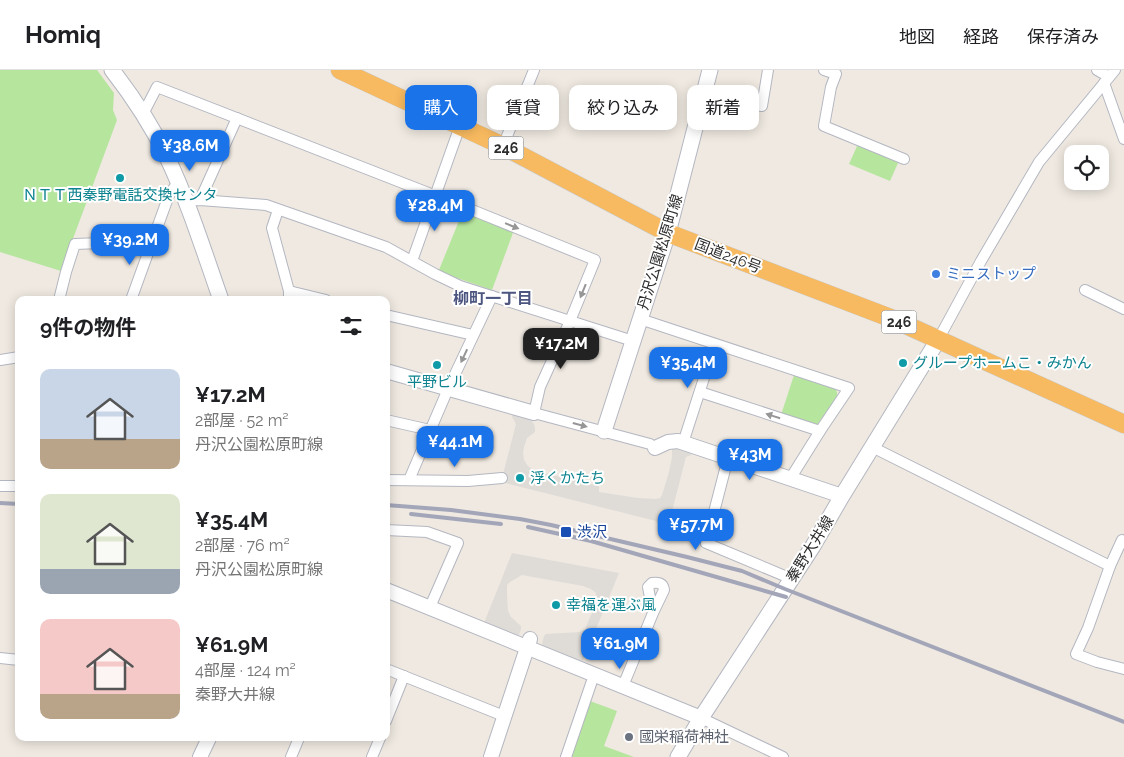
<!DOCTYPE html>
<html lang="ja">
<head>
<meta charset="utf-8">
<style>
  body { margin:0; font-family:Raleway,"Noto Sans JP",sans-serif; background:#f6f6f6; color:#202124; height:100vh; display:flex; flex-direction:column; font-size:19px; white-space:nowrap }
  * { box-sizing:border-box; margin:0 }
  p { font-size:16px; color:#757577 }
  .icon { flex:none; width:28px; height:28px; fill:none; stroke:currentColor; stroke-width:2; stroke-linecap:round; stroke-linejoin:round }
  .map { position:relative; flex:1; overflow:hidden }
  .details { position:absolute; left:15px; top:226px; width:375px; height:445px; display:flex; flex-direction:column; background:#fff; border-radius:10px; box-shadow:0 2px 12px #0003 }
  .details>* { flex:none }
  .hud { position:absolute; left:405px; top:15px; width:475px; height:45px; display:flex; gap:10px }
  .tools { position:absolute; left:1064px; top:75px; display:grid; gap:10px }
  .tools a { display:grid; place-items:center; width:45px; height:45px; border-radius:10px; background:#fff; box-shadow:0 2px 12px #0003; font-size:25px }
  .price { position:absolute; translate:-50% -42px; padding:0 11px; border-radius:10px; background:#1a73e8; color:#fff; font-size:16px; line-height:32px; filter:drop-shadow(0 1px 2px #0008) }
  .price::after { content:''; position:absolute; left:50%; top:30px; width:15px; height:11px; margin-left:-8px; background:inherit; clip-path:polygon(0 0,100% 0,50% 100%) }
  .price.active { background:#222; color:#fff }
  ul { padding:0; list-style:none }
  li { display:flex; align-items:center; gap:15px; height:125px; padding:0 25px }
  li span { display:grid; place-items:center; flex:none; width:140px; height:100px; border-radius:10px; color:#555 }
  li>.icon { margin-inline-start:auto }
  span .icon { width:60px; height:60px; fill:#fffc; stroke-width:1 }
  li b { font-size:21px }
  h2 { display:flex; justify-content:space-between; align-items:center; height:60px; padding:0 25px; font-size:21px }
  .pill { padding:0 18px; border-radius:10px; background:#fff; box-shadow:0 2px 12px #0003; font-size:18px; line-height:45px }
  .pill.active { background:#1a73e8; color:#fff }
  header { display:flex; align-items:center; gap:30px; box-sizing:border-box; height:70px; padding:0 25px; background:#fff; border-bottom:1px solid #e0e0e0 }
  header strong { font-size:24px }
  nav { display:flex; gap:28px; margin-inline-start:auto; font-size:18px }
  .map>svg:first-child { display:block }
</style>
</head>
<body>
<header>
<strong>Homiq</strong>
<nav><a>地図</a><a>経路</a><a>保存済み</a></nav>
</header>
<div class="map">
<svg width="1124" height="687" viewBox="0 0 1124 687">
  <rect width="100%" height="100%" fill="#efe9e1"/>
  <g fill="#b6e59e">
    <path d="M 0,0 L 97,0 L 114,23 L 113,40 L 117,50 L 61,201 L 0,182 Z"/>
    <path d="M 858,74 L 896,89 L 898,93 L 890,111 L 849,94 Z"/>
    <path d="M 463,141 L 514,160 L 492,220 L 454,207 L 439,200 Z"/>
    <path d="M 794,305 L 835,318 L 837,322 L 837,326 L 817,355 L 781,345 Z"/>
    <path d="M 590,631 L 617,641 L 604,676 L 634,687 L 571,687 Z"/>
  </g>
  <g fill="#dfdcd8">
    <path d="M 513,343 L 522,345 L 531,350 L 534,354 L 535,358 L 535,362 L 527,368 L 524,377 L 523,383 L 524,390 L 528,396 L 532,399 L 548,404 L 599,416 L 599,422 L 638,428 L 656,429 L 660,428 L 662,425 L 669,402 L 672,387 L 672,378 L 675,377 L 692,382 L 691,385 L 686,387 L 667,461 L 664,461 L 656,451 L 501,412 L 516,354 L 512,347 Z"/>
    <path d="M 512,483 L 619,503 L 582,593 L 544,578 L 542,573 L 544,566 L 546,564 L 580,562 L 585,559 L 597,531 L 596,523 L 591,519 L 583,516 L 522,505 L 510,512 L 507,515 L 507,526 L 508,541 L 511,547 L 521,556 L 521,559 L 519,565 L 516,566 L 484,553 Z"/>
  </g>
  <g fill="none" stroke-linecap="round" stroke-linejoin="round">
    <g stroke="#b4b7c1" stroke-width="12">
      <g id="minor">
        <path d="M 824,0 L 836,4 L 831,17 L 824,56 L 904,89"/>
        <path d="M 1097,0 L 1109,7"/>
        <path d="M 1104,13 L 1124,69"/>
        <path d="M 703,28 L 762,36 L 768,0"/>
        <path d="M 143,44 L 157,17 L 472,140 L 595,190 L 570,251 L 540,317 L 534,343 L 650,374"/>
        <path d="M 503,76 L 534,0"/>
        <path d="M 200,130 L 237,48"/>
        <path d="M 186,131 L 200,130 L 266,135 L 386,177 L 435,204 L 460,216 L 633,271"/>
        <path d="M 278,140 L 272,158 L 289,221 L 289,230"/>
        <path d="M 412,191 L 460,56"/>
        <path d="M 1085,220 L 1124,239"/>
        <path d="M 289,221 L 326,230"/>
        <path d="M 59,230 L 66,202 L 75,174 L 152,171"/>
        <path d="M 131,230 L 169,125 L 178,112"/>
        <path d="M 386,245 L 473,265"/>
        <path d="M 640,249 L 849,318 L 820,361 L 790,409"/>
        <path d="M 938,270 L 981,191 L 1039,92 L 1115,0"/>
        <path d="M 0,290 L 19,287"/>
        <path d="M 700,322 L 820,361"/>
        <path d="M 386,350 L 430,360"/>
        <path d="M 683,373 L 715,274"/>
        <path d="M 872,377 L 1110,496"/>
        <path d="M 728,388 L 706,473 L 792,509"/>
        <path d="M 386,410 L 468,411 L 502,408"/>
        <path d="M 409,410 L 448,319 L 492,226"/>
        <path d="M 0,416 L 18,416"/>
        <path d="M 386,460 L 427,462 L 458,473 L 430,537"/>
        <path d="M 1124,471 L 1122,470 L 1110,496 L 1088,558 L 1076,584 L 1097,592 L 1124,599"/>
        <path d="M 0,588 L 19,590"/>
        <path d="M 386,599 L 504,646"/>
        <path d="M 623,616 L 653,543 L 648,517 L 652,513 C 659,512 663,513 664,520 L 653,543"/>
        <path d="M 701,648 L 783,687"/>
        <path d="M 386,651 L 404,606"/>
        <path d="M 291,687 L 299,668"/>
        <path d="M 372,687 L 380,668"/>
        <path d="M 566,687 L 594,605"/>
      </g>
    </g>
    <g stroke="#b4b7c1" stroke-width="16">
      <g id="tertiary">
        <path d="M 386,301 L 534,343"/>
        <path d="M 655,378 L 668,372 L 678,371 L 842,426"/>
        <path d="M 386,520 L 701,648"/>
        <path d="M 200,687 L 209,668"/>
        <path d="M 491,687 L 530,569"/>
      </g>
    </g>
    <g stroke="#b4b7c1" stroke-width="17">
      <g id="secondary">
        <path d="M 112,0 C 133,27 152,56 167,87 C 189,133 204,182 221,230"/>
        <path d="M 604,361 L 668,163 L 710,0"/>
        <path d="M 678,687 L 701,648 L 813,476 L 842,426 L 938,270"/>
      </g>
    </g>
    <g stroke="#c9c9c9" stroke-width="19">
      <path id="trunk" d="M 340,0 L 503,76 L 668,163 L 893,249 L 1124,354"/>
    </g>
    <use href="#minor" stroke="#fff" stroke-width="10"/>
    <use href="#tertiary" stroke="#fff" stroke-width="14"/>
    <use href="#secondary" stroke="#fff" stroke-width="15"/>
    <use href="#trunk" stroke="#f8ba60" stroke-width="18"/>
    <g stroke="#a3a6b8" stroke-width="4">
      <path d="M 0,433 L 19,434"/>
      <path d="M 386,435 L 451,440 L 520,449 L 551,455 L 687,487 L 742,501 L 785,519 L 1124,652"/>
      <path d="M 411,444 L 501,454"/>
      <path d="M 528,457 L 591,471 L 786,527"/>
    </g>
  </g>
  <defs><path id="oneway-solid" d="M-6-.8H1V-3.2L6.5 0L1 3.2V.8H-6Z" transform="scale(1.25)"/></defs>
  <g fill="#969696">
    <use href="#oneway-solid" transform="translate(512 156) rotate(22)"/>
    <use href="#oneway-solid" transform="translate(583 221) rotate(112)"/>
    <use href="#oneway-solid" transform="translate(464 286) rotate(115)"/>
    <use href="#oneway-solid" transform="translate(773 346) rotate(-162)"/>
    <use href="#oneway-solid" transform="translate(580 355) rotate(15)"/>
  </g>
  <g fill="#0f9aa8" stroke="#fff" stroke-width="2">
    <circle cx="120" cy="108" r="5"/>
    <circle cx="903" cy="293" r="5"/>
    <circle cx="437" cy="295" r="5"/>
    <circle cx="520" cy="408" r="5"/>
    <circle cx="556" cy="535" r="5"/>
  </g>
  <circle fill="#3f7fe0" stroke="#fff" stroke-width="2" cx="936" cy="204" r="5"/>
  <rect fill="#1a4fb4" stroke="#fff" stroke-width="2" x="560" y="456" width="12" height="12" rx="2.5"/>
  <circle fill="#6b7280" stroke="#fff" stroke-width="2" cx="629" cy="667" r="5"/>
  <g text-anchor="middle" stroke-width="4" stroke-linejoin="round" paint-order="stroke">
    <g fill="#fff" stroke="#6d6d6d" stroke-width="1">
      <rect x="488.5" y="66.5" width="35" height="23" rx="4"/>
      <rect x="881.5" y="240.5" width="35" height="23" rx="4"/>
    </g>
    <g font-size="14" font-weight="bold" fill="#2e2e2e">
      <text x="506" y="83">246</text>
      <text x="899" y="257">246</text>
    </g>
    <g font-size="15" fill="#0d838f" stroke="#fff" text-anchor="start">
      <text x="120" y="130" text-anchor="middle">ＮＴＴ西秦野電話交換センタ</text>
      <text x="913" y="298">グループホームこ・みかん</text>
      <text x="437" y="317" text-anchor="middle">平野ビル</text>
      <text x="530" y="413">浮くかたち</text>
      <text x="566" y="540">幸福を運ぶ風</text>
    </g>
    <g font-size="15" fill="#2e2e2e" stroke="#fff">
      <text transform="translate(660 182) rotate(-73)" y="5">丹沢公園松原町線</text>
      <text transform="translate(728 186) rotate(21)" y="5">国道246号</text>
      <text transform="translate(810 479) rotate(-58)" y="5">秦野大井線</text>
    </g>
    <g font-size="15" fill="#366cbe" stroke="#fff" text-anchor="start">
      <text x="946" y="209">ミニストップ</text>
    </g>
    <g font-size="15" fill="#164399" stroke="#fff" text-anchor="start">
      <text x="577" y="467">渋沢</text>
    </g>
    <g font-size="15" fill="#5b616d" stroke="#fff" text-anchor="start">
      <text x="639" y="672">國栄稲荷神社</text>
    </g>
    <g font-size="16" font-weight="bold" fill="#4d5680" stroke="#fff">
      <text x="493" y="234">柳町一丁目</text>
    </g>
  </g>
</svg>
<div class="tools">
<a><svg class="icon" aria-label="locate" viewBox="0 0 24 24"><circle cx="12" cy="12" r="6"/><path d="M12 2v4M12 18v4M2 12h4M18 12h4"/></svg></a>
</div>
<b class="price" style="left:190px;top:102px">¥38.6M</b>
<b class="price" style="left:435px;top:162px">¥28.4M</b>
<b class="price" style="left:130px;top:196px">¥39.2M</b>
<b class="price active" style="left:561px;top:300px">¥17.2M</b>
<b class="price" style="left:688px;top:319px">¥35.4M</b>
<b class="price" style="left:455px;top:398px">¥44.1M</b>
<b class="price" style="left:750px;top:411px">¥43M</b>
<b class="price" style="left:696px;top:481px">¥57.7M</b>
<b class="price" style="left:620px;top:600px">¥61.9M</b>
<div class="hud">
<a class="pill active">購入</a>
<a class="pill">賃貸</a>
<a class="pill">絞り込み</a>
<a class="pill">新着</a>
</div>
<section class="details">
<h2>9件の物件<svg class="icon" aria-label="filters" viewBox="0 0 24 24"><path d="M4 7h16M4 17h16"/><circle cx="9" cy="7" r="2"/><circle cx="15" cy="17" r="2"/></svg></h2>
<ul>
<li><span style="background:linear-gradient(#c9d6e8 70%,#b9a48a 0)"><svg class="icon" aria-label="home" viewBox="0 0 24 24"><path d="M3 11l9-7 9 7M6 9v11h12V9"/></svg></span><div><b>¥17.2M</b><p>2部屋 · 52 m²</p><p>丹沢公園松原町線</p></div></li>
<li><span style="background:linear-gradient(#dfe7d0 75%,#9aa5b1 0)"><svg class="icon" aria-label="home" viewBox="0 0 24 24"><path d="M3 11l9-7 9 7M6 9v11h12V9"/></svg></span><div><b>¥35.4M</b><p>2部屋 · 76 m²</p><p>丹沢公園松原町線</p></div></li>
<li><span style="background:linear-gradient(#f6c9c9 75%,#b9a48a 0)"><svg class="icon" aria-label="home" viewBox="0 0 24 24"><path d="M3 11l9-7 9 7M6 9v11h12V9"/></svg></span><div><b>¥61.9M</b><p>4部屋 · 124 m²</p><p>秦野大井線</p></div></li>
</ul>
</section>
</div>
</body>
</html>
